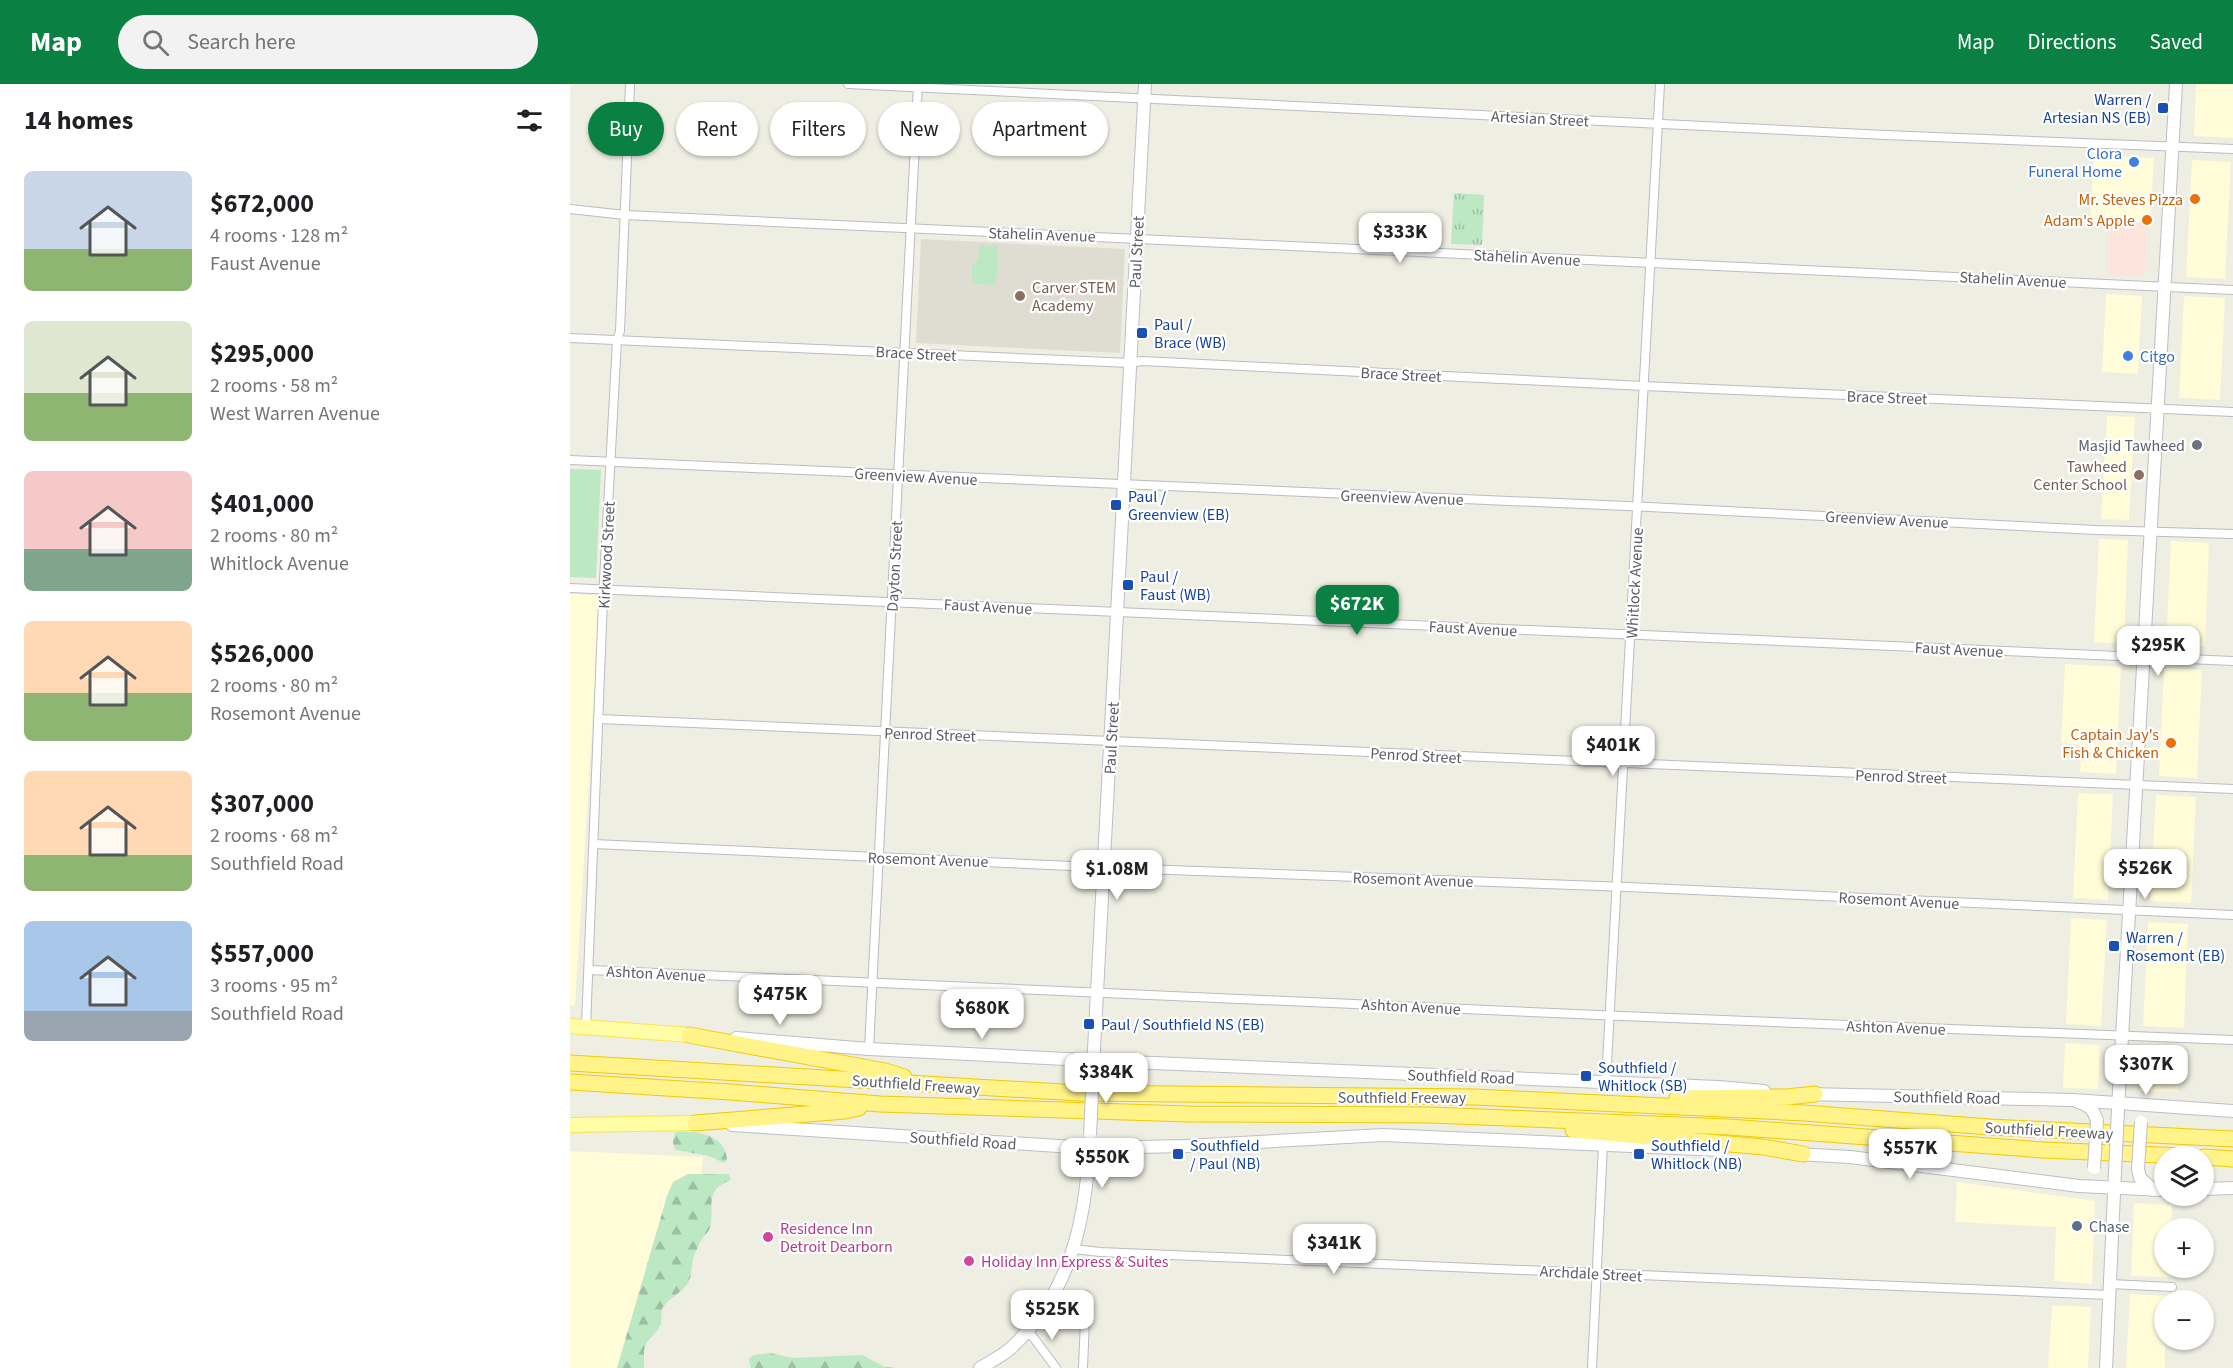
<!DOCTYPE html>
<html lang="en">
<head>
<meta charset="utf-8">
<style>
  body { margin:0; font-family:"Source Sans 3",sans-serif; background:#f2f2f2; color:#202124; height:100vh; display:flex; flex-direction:column; font-size:22px; white-space:nowrap }
  * { box-sizing:border-box; margin:0 }
  p { font-size:20px; color:#757577 }
  .icon { flex:none; width:33px; height:33px; fill:none; stroke:currentColor; stroke-width:2; stroke-linecap:round; stroke-linejoin:round }
  .map { position:relative; flex:1; overflow:hidden }
  .drawer { display:flex; flex-direction:column; background:#fff; width:570px }
  .drawer>* { flex:none }
  .top-card { position:absolute; left:18px; top:18px; width:570px; height:54px; display:flex; gap:12px }
  .fabs { position:absolute; left:1584px; top:1062px; display:grid; gap:12px }
  .fabs a { display:grid; place-items:center; width:60px; height:60px; border-radius:50%; background:#fff; box-shadow:0 2px 4px #0004; font-size:30px }
  .price { position:absolute; translate:-50% -51px; padding:0 14px; border-radius:12px; background:#fff; color:#222; font-size:20px; line-height:39px; filter:drop-shadow(0 2px 3px #0008) }
  .price::after { content:''; position:absolute; left:50%; top:36px; width:18px; height:14px; margin-left:-9px; background:inherit; clip-path:polygon(0 0,100% 0,50% 100%) }
  .price.on { background:#0b8043; color:#fff }
  ul { padding:0; list-style:none }
  li { display:flex; align-items:center; gap:18px; height:150px; padding:0 24px }
  li span { display:grid; place-items:center; flex:none; width:168px; height:120px; border-radius:9px; color:#555 }
  li>.icon { margin-inline-start:auto }
  span .icon { width:72px; height:72px; fill:#fffc; stroke-width:1 }
  li b { font-size:26px }
  h2 { display:flex; justify-content:space-between; align-items:center; height:72px; padding:0 24px; font-size:26px }
  .pill { padding:0 21px; border-radius:27px; background:#fff; box-shadow:0 2px 4px #0004; font-size:21px; line-height:54px }
  .pill.on { background:#0b8043; color:#fff }
  header { display:flex; align-items:center; gap:36px; box-sizing:border-box; height:84px; padding:0 30px; background:#0b8043; color:#fff }
  header strong { font-size:28px }
  nav { display:flex; gap:33px; margin-inline-start:auto; font-size:21px }
  .search { width:420px; height:54px; background:#f2f2f2; display:flex; align-items:center; gap:15px; box-sizing:border-box; padding:0 21px; border-radius:33px; color:#757577; font-size:22px }
  main { display:flex; flex:1; min-height:0 }
  .map>svg:first-child { display:block }
</style>
</head>
<body>
<header>
<strong>Map</strong>
<div class="search"><svg class="icon" aria-label="search" viewBox="0 0 24 24"><circle cx="10" cy="10" r="6"/><path d="M15 15l6 6"/></svg>Search here</div>
<nav><a>Map</a><a>Directions</a><a>Saved</a></nav>
</header>
<main>
<section class="drawer">
<h2>14 homes<svg class="icon" aria-label="filters" viewBox="0 0 24 24"><path d="M4 7h16M4 17h16"/><circle cx="9" cy="7" r="2"/><circle cx="15" cy="17" r="2"/></svg></h2>
<ul>
<li><span style="background:linear-gradient(#c9d6e8 65%,#8fb573 0)"><svg class="icon" aria-label="home" viewBox="0 0 24 24"><path d="M3 11l9-7 9 7M6 9v11h12V9"/></svg></span><div><b>$672,000</b><p>4 rooms · 128 m²</p><p>Faust Avenue</p></div></li>
<li><span style="background:linear-gradient(#dfe7d0 60%,#8fb573 0)"><svg class="icon" aria-label="home" viewBox="0 0 24 24"><path d="M3 11l9-7 9 7M6 9v11h12V9"/></svg></span><div><b>$295,000</b><p>2 rooms · 58 m²</p><p>West Warren Avenue</p></div></li>
<li><span style="background:linear-gradient(#f6c9c9 65%,#7fa58c 0)"><svg class="icon" aria-label="home" viewBox="0 0 24 24"><path d="M3 11l9-7 9 7M6 9v11h12V9"/></svg></span><div><b>$401,000</b><p>2 rooms · 80 m²</p><p>Whitlock Avenue</p></div></li>
<li><span style="background:linear-gradient(#ffd9b3 60%,#8fb573 0)"><svg class="icon" aria-label="home" viewBox="0 0 24 24"><path d="M3 11l9-7 9 7M6 9v11h12V9"/></svg></span><div><b>$526,000</b><p>2 rooms · 80 m²</p><p>Rosemont Avenue</p></div></li>
<li><span style="background:linear-gradient(#ffd9b3 70%,#8fb573 0)"><svg class="icon" aria-label="home" viewBox="0 0 24 24"><path d="M3 11l9-7 9 7M6 9v11h12V9"/></svg></span><div><b>$307,000</b><p>2 rooms · 68 m²</p><p>Southfield Road</p></div></li>
<li><span style="background:linear-gradient(#a9c7e8 75%,#9aa5b1 0)"><svg class="icon" aria-label="home" viewBox="0 0 24 24"><path d="M3 11l9-7 9 7M6 9v11h12V9"/></svg></span><div><b>$557,000</b><p>3 rooms · 95 m²</p><p>Southfield Road</p></div></li>
</ul>
</section>
<div class="map">
<svg width="1663" height="1284" viewBox="0 0 1663 1284">
  <defs>
    <pattern id="grass-tufts" width="24" height="20" patternUnits="userSpaceOnUse" patternTransform="scale(1.5)"><rect width="24" height="20" fill="#bde8c4"/><path d="M3 7l-1-3M5 7V3M7 7l1-3M15 17l-1-3M17 17v-4M19 17l1-3" fill="none" stroke="#9dbfa3"/></pattern>
    <pattern id="forest-firs" width="22" height="20" patternUnits="userSpaceOnUse" patternTransform="scale(1.5)"><rect width="22" height="20" fill="#bde8c4"/><path d="M5 1l3.5 6h-7zM16 11l3.5 6h-7z" fill="#9dbfa3"/></pattern>
  </defs>
  <rect width="100%" height="100%" fill="#efeee2"/>
  <g fill="#fffcd7">
    <path d="M 1626,0 L 1663,0 L 1663,54 L 1624,52 Z"/>
    <path d="M 1524,71 L 1584,74 L 1580,140 L 1520,137 Z"/>
    <path d="M 1622,76 L 1661,78 L 1655,195 L 1616,193 Z"/>
    <path d="M 1536,210 L 1572,212 L 1568,290 L 1532,288 Z"/>
    <path d="M 1614,212 L 1655,214 L 1650,316 L 1609,314 Z"/>
    <path d="M 1537,332 L 1565,333 L 1559,436 L 1531,435 Z"/>
    <path d="M 1529,455 L 1558,456 L 1554,560 L 1524,558 Z"/>
    <path d="M 1601,457 L 1639,459 L 1635,562 L 1596,561 Z"/>
    <path d="M 0,510 L 26,511 L 30,516 L 5,922 L 0,921 Z"/>
    <path d="M 1495,580 L 1551,583 L 1546,690 L 1510,688 L 1512,661 L 1491,659 Z"/>
    <path d="M 1594,584 L 1632,586 L 1627,694 L 1589,692 Z"/>
    <path d="M 1508,709 L 1543,710 L 1538,816 L 1503,814 Z"/>
    <path d="M 1586,711 L 1626,713 L 1621,819 L 1580,817 Z"/>
    <path d="M 1501,834 L 1537,836 L 1531,942 L 1496,940 Z"/>
    <path d="M 1578,838 L 1618,840 L 1614,944 L 1573,942 Z"/>
    <path d="M 1495,959 L 1530,961 L 1528,1005 L 1493,1004 Z"/>
    <path d="M 1573,964 L 1610,965 L 1608,1008 L 1570,1007 Z"/>
    <path d="M 0,1067 L 133,1073 L 130,1096 L 55,1284 L 0,1284 Z"/>
    <path d="M 1387,1098 L 1525,1117 L 1522,1200 L 1484,1197 L 1486,1143 L 1385,1138 Z"/>
    <path d="M 1564,1119 L 1602,1121 L 1601,1144 L 1594,1144 L 1594,1184 L 1600,1184 L 1599,1193 L 1561,1192 Z"/>
    <path d="M 1560,1210 L 1598,1212 L 1598,1216 L 1594,1216 L 1595,1284 L 1556,1284 Z"/>
    <path d="M 1482,1221 L 1521,1223 L 1518,1284 L 1478,1284 Z"/>
  </g>
  <path fill="#dfddd1" d="M 351,155 L 555,165 L 550,269 L 346,259 Z"/>
  <path fill="#fde5dd" d="M 1540,138 L 1577,139 L 1575,192 L 1537,190 Z"/>
  <path fill="url(#grass-tufts)" d="M 884,109 L 914,111 L 912,161 L 881,160 Z"/>
  <g fill="url(#forest-firs)">
    <path d="M 106,1048 C 126,1047 156,1050 157,1076 L 154,1079 L 139,1072 L 106,1066 C 102,1060 102,1054 106,1048 Z"/>
    <path d="M 118,1090 L 159,1090 L 161,1096 C 157,1098 151,1100 148,1103 C 137,1114 144,1130 140,1143 C 139,1148 135,1150 132,1155 C 131,1156 125,1170 124,1171 C 121,1180 123,1190 118,1199 C 110,1211 98,1214 92,1225 L 91,1240 L 87,1247 L 77,1258 L 74,1266 L 74,1284 L 47,1284 L 97,1112 L 103,1098 Z"/>
    <path d="M 200,1269 L 223,1274 L 292,1271 L 315,1283 L 325,1284 L 181,1284 L 179,1275 L 183,1271 Z"/>
  </g>
  <g fill="#bde8c4">
    <path d="M 410,161 L 428,162 L 426,201 L 407,200 L 402,196 L 402,181 L 408,176 Z"/>
    <path d="M 0,385 L 31,386 L 26,494 L 0,493 Z"/>
  </g>
  <g fill="none" stroke-linecap="round" stroke-linejoin="round">
    <g stroke="#babcc2" stroke-width="10">
      <g id="street">
        <path d="M 278,0 L 1315,51 L 1663,65"/>
        <path d="M 0,125 L 55,131 L 1663,206"/>
        <path d="M 0,254 L 560,279 L 572,277 L 1074,302 L 1663,328"/>
        <path d="M 0,376 L 1079,423 L 1526,446 L 1663,450"/>
        <path d="M 0,504 L 1663,577"/>
        <path d="M 28,635 L 1663,705"/>
        <path d="M 24,760 L 546,784 L 1058,803 L 1663,831"/>
        <path d="M 19,886 L 1051,932 L 1663,956"/>
        <path d="M 16,943 L 33,515 L 47,256 L 50,247 L 60,0"/>
        <path d="M 299,965 L 348,0"/>
        <path d="M 1036,998 L 1090,0"/>
        <path d="M 504,1165 L 530,1168 L 1539,1211"/>
        <path d="M 1540,1200 L 1602,1203"/>
        <path d="M 457,1245 L 486,1284"/>
        <path d="M 513,1284 L 516,1211"/>
        <path d="M 1022,1284 L 1033,1061"/>
      </g>
    </g>
    <g stroke="#bdbfc7" stroke-width="14">
      <g id="secondary">
        <path d="M 166,954 L 299,965 L 535,977 L 1148,1003 L 1194,1007"/>
        <path d="M 523,984 L 575,0"/>
        <path d="M 1236,1010 L 1503,1016 L 1663,1027"/>
        <path d="M 1508,1018 C 1519,1021 1524,1026 1527,1037"/>
        <path d="M 1548,1024 L 1606,0"/>
        <path d="M 162,1041 L 519,1064 L 616,1062 L 813,1051 L 1151,1066"/>
        <path d="M 1226,1070 L 1280,1073 L 1509,1102 L 1594,1106"/>
        <path d="M 1568,1085 L 1570,1094 L 1583,1106"/>
        <path d="M 1634,1105 L 1663,1104"/>
        <path d="M 410,1284 C 420,1278 432,1272 441,1264 C 502,1207 516,1135 520,1056"/>
        <path d="M 1536,1284 L 1545,1088"/>
      </g>
    </g>
    <g stroke="#fae450" stroke-width="16">
      <g id="primary">
        <path d="M 0,942 L 119,951"/>
        <path d="M 0,1041 L 125,1039"/>
      </g>
    </g>
    <g stroke="#f1ca00" stroke-width="17">
      <g id="highway">
        <path d="M 119,951 L 315,987 L 334,993"/>
        <path d="M 0,979 L 509,1009 L 905,1013 L 1234,1029 L 1420,1043 L 1663,1055"/>
        <path d="M 0,998 L 160,1008 L 310,1020 L 618,1030 L 861,1031 L 1159,1043 L 1473,1066 L 1613,1072"/>
        <path d="M 1107,1014 L 1217,1013 L 1245,1010"/>
        <path d="M 125,1039 L 275,1027 L 289,1024"/>
        <path d="M 1003,1046 L 1193,1063 L 1233,1070"/>
        <path d="M 1634,1073 L 1663,1075"/>
      </g>
    </g>
    <use href="#street" stroke="#fff" stroke-width="8"/>
    <use href="#secondary" stroke="#fff" stroke-width="12"/>
    <use href="#primary" stroke="#fffea7" stroke-width="14"/>
    <use href="#highway" stroke="#fff389" stroke-width="15"/>
    <g stroke="#bdbfc7" stroke-width="14" stroke-linecap="butt">
      <g id="secondary-bridge">
        <path d="M 520,1051 L 523,987"/>
        <path d="M 1524,1084 L 1527,1037"/>
        <path d="M 1568,1085 L 1571,1038"/>
        <path d="M 1545,1088 L 1548,1025"/>
      </g>
    </g>
    <use href="#secondary-bridge" stroke="#fff" stroke-width="12"/>
  </g>
  <g fill="#1a4fb4" stroke="#fff" stroke-width="2">
    <rect x="1587" y="18" width="12" height="12" rx="3"/>
    <rect x="566" y="243" width="12" height="12" rx="3"/>
    <rect x="540" y="415" width="12" height="12" rx="3"/>
    <rect x="552" y="495" width="12" height="12" rx="3"/>
    <rect x="1538" y="856" width="12" height="12" rx="3"/>
    <rect x="513" y="934" width="12" height="12" rx="3"/>
    <rect x="1010" y="986" width="12" height="12" rx="3"/>
    <rect x="602" y="1064" width="12" height="12" rx="3"/>
    <rect x="1063" y="1064" width="12" height="12" rx="3"/>
  </g>
  <g fill="#3f7fe0" stroke="#fff" stroke-width="2">
    <circle cx="1564" cy="78" r="6"/>
    <circle cx="1558" cy="272" r="6"/>
  </g>
  <g fill="#e8710a" stroke="#fff" stroke-width="2">
    <circle cx="1625" cy="115" r="6"/>
    <circle cx="1577" cy="136" r="6"/>
    <circle cx="1601" cy="659" r="6"/>
  </g>
  <g fill="#8d6e63" stroke="#fff" stroke-width="2">
    <circle cx="450" cy="212" r="6"/>
    <circle cx="1569" cy="391" r="6"/>
  </g>
  <circle fill="#6b7280" stroke="#fff" stroke-width="2" cx="1627" cy="361" r="6"/>
  <circle fill="#5c6f8a" stroke="#fff" stroke-width="2" cx="1507" cy="1142" r="6"/>
  <g fill="#d1479c" stroke="#fff" stroke-width="2">
    <circle cx="198" cy="1153" r="6"/>
    <circle cx="399" cy="1177" r="6"/>
  </g>
  <g text-anchor="middle" stroke-width="4.5" stroke-linejoin="round" paint-order="stroke">
    <g font-size="16" fill="#164399" stroke="#fff" text-anchor="start">
      <text x="1581" y="21" text-anchor="end">Warren /<tspan x="1581" dy="18">Artesian NS (EB)</tspan></text>
      <text x="584" y="246">Paul /<tspan x="584" dy="18">Brace (WB)</tspan></text>
      <text x="558" y="418">Paul /<tspan x="558" dy="18">Greenview (EB)</tspan></text>
      <text x="570" y="498">Paul /<tspan x="570" dy="18">Faust (WB)</tspan></text>
      <text x="1556" y="859">Warren /<tspan x="1556" dy="18">Rosemont (EB)</tspan></text>
      <text x="531" y="946">Paul / Southfield NS (EB)</text>
      <text x="1028" y="989">Southfield /<tspan x="1028" dy="18">Whitlock (SB)</tspan></text>
      <text x="620" y="1067">Southfield<tspan x="620" dy="18">/ Paul (NB)</tspan></text>
      <text x="1081" y="1067">Southfield /<tspan x="1081" dy="18">Whitlock (NB)</tspan></text>
    </g>
    <g font-size="16" fill="#5b5e64" stroke="#fff">
      <text transform="translate(970 34) rotate(3)" y="6">Artesian Street</text>
      <text transform="translate(472 150) rotate(2)" y="6">Stahelin Avenue</text>
      <text transform="translate(566 168) rotate(-87)" y="6">Paul Street</text>
      <text transform="translate(957 173) rotate(3)" y="6">Stahelin Avenue</text>
      <text transform="translate(1443 195) rotate(3)" y="6">Stahelin Avenue</text>
      <text transform="translate(346 269) rotate(3)" y="6">Brace Street</text>
      <text transform="translate(831 290) rotate(3)" y="6">Brace Street</text>
      <text transform="translate(1317 313) rotate(2)" y="6">Brace Street</text>
      <text transform="translate(346 392) rotate(3)" y="6">Greenview Avenue</text>
      <text transform="translate(832 413) rotate(2)" y="6">Greenview Avenue</text>
      <text transform="translate(1317 435) rotate(3)" y="6">Greenview Avenue</text>
      <text transform="translate(36 471) rotate(-87)" y="6">Kirkwood Street</text>
      <text transform="translate(324 482) rotate(-87)" y="6">Dayton Street</text>
      <text transform="translate(1064 499) rotate(-87)" y="6">Whitlock Avenue</text>
      <text transform="translate(418 522) rotate(3)" y="6">Faust Avenue</text>
      <text transform="translate(903 544) rotate(3)" y="6">Faust Avenue</text>
      <text transform="translate(1389 565) rotate(3)" y="6">Faust Avenue</text>
      <text transform="translate(360 650) rotate(2)" y="6">Penrod Street</text>
      <text transform="translate(541 654) rotate(-87)" y="6">Paul Street</text>
      <text transform="translate(846 671) rotate(3)" y="6">Penrod Street</text>
      <text transform="translate(1331 692) rotate(2)" y="6">Penrod Street</text>
      <text transform="translate(358 775) rotate(2)" y="6">Rosemont Avenue</text>
      <text transform="translate(843 795) rotate(2)" y="6">Rosemont Avenue</text>
      <text transform="translate(1329 816) rotate(3)" y="6">Rosemont Avenue</text>
      <text transform="translate(86 889) rotate(3)" y="6">Ashton Avenue</text>
      <text transform="translate(841 922) rotate(3)" y="6">Ashton Avenue</text>
      <text transform="translate(1326 943) rotate(2)" y="6">Ashton Avenue</text>
      <text transform="translate(891 992) rotate(2)" y="6">Southfield Road</text>
      <text transform="translate(346 1000) rotate(4)" y="6">Southfield Freeway</text>
      <text x="832" y="1019">Southfield Freeway</text>
      <text transform="translate(1377 1013) rotate(1)" y="6">Southfield Road</text>
      <text transform="translate(1479 1046) rotate(3)" y="6">Southfield Freeway</text>
      <text transform="translate(393 1056) rotate(4)" y="6">Southfield Road</text>
      <text transform="translate(1021 1189) rotate(3)" y="6">Archdale Street</text>
    </g>
    <g font-size="16" fill="#366cbe" stroke="#fff" text-anchor="end">
      <text x="1552" y="75">Clora<tspan x="1552" dy="18">Funeral Home</tspan></text>
      <text x="1570" y="278" text-anchor="start">Citgo</text>
    </g>
    <g font-size="16" fill="#c56008" stroke="#fff" text-anchor="end">
      <text x="1613" y="121">Mr. Steves Pizza</text>
      <text x="1565" y="142">Adam's Apple</text>
      <text x="1589" y="656">Captain Jay's<tspan x="1589" dy="18">Fish &amp; Chicken</tspan></text>
    </g>
    <g font-size="16" fill="#785e54" stroke="#fff" text-anchor="start">
      <text x="462" y="209">Carver STEM<tspan x="462" dy="18">Academy</tspan></text>
      <text x="1557" y="388" text-anchor="end">Tawheed<tspan x="1557" dy="18">Center School</tspan></text>
    </g>
    <g font-size="16" fill="#5b616d" stroke="#fff" text-anchor="end">
      <text x="1615" y="367">Masjid Tawheed</text>
    </g>
    <g font-size="16" fill="#4e5e75" stroke="#fff" text-anchor="start">
      <text x="1519" y="1148">Chase</text>
    </g>
    <g font-size="16" fill="#b23c85" stroke="#fff" text-anchor="start">
      <text x="210" y="1150">Residence Inn<tspan x="210" dy="18">Detroit Dearborn</tspan></text>
      <text x="411" y="1183">Holiday Inn Express &amp; Suites</text>
    </g>
  </g>
</svg>
<div class="fabs">
<a><svg class="icon" aria-label="layers" viewBox="0 0 24 24"><path d="M12 4l9 5-9 5-9-5zM3 14l9 5 9-5"/></svg></a>
<a>+</a>
<a>−</a>
</div>
<b class="price" style="left:830px;top:180px">$333K</b>
<b class="price on" style="left:787px;top:552px">$672K</b>
<b class="price" style="left:1588px;top:593px">$295K</b>
<b class="price" style="left:1043px;top:693px">$401K</b>
<b class="price" style="left:1575px;top:816px">$526K</b>
<b class="price" style="left:547px;top:817px">$1.08M</b>
<b class="price" style="left:210px;top:942px">$475K</b>
<b class="price" style="left:412px;top:956px">$680K</b>
<b class="price" style="left:1576px;top:1012px">$307K</b>
<b class="price" style="left:536px;top:1020px">$384K</b>
<b class="price" style="left:1340px;top:1096px">$557K</b>
<b class="price" style="left:532px;top:1105px">$550K</b>
<b class="price" style="left:764px;top:1191px">$341K</b>
<b class="price" style="left:482px;top:1257px">$525K</b>
<div class="top-card">
<a class="pill on">Buy</a>
<a class="pill">Rent</a>
<a class="pill">Filters</a>
<a class="pill">New</a>
<a class="pill">Apartment</a>
</div>
</div>
</main>
</body>
</html>
